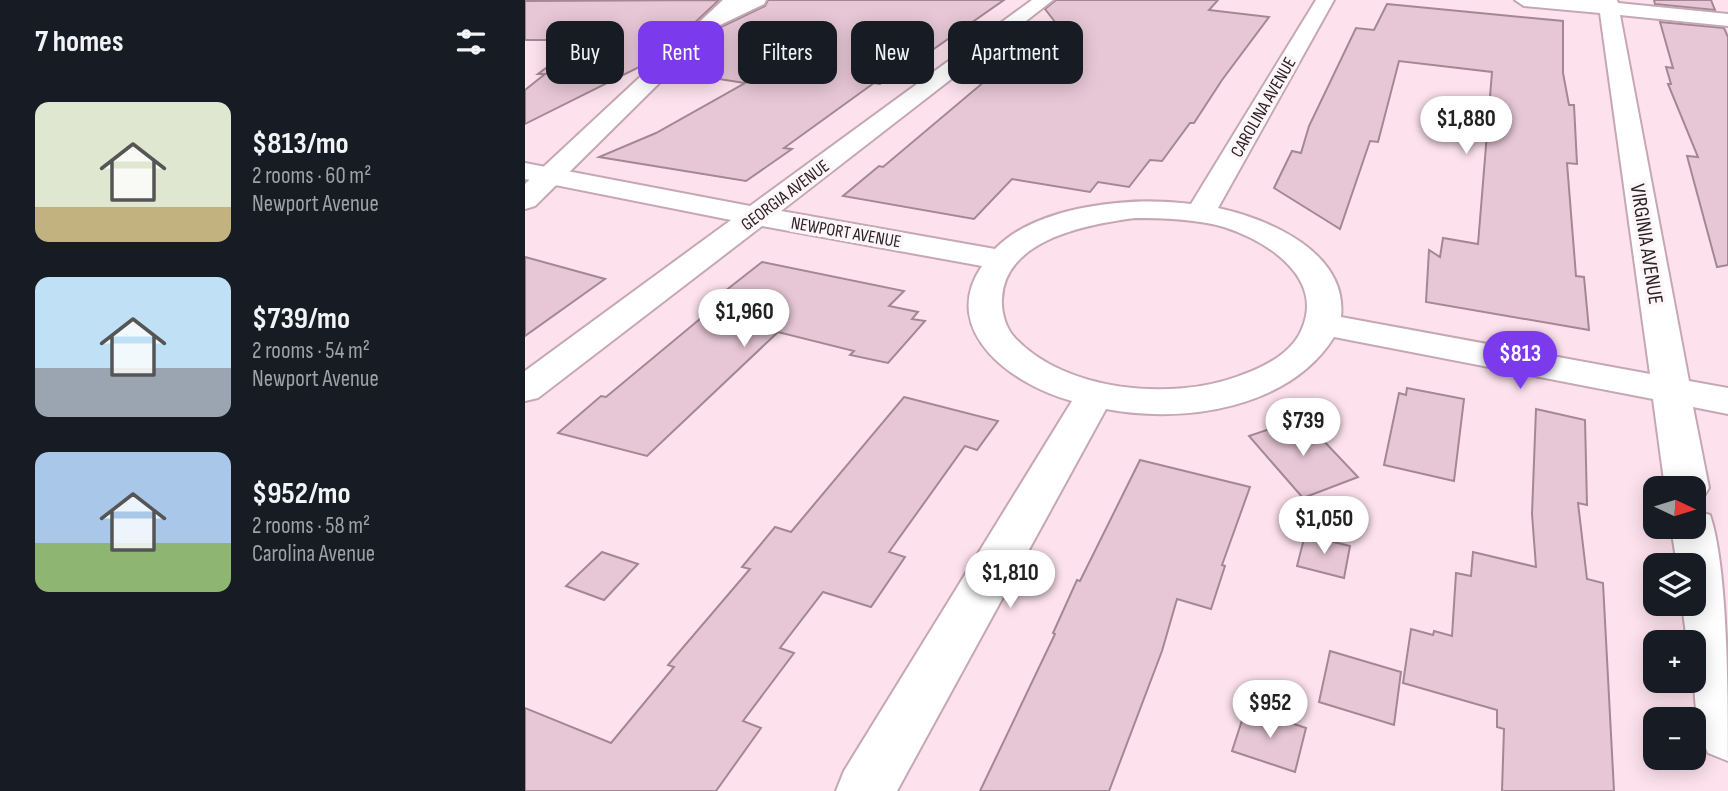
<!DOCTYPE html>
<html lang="en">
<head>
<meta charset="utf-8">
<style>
  body { margin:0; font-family:"Sofia Sans Condensed",sans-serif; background:#20242c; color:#f1f3f6; height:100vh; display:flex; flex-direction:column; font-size:26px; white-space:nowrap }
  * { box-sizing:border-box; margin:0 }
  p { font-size:23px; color:#9ea1a6 }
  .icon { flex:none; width:38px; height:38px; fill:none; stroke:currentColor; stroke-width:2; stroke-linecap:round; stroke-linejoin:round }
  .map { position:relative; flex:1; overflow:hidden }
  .details { display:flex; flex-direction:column; background:#171b24; width:525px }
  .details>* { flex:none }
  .hud { position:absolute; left:21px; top:21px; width:665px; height:63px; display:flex; gap:14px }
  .needle { width:46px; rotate:94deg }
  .buttons { position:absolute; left:1118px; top:476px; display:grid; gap:14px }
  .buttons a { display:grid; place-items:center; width:63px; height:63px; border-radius:14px; background:#171b24; box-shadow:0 4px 18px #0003; font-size:35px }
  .price { position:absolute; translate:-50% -60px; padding:0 16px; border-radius:24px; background:#fff; color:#222; font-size:23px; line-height:46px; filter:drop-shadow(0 2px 4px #0008) }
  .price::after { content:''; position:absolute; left:50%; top:42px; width:21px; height:16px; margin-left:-10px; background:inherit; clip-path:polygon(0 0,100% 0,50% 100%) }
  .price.current { background:#7c3aed; color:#fff }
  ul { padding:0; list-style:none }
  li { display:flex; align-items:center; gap:21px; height:175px; padding:0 35px }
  li span { display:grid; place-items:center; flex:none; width:196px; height:140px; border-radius:14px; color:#555 }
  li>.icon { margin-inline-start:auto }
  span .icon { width:84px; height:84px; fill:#fffc; stroke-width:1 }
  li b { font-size:30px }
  h2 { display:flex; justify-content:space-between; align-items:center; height:84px; padding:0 35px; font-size:30px }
  .tag { padding:0 24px; border-radius:14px; background:#171b24; box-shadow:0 4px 18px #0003; font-size:24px; line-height:63px }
  .tag.current { background:#7c3aed; color:#fff }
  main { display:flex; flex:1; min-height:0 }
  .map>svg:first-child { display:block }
</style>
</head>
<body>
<main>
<section class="details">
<h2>7 homes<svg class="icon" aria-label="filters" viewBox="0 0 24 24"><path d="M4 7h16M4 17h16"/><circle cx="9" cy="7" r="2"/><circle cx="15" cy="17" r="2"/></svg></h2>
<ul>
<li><span style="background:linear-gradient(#dfe7d0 75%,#c2b280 0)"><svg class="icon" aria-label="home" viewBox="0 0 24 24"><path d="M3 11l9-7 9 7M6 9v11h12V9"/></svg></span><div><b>$813/mo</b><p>2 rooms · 60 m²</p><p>Newport Avenue</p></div></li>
<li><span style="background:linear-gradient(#bfe0f5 65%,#9aa5b1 0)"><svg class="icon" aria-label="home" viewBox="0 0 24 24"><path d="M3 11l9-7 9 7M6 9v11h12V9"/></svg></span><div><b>$739/mo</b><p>2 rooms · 54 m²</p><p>Newport Avenue</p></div></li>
<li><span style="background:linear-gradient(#a9c7e8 65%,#8fb573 0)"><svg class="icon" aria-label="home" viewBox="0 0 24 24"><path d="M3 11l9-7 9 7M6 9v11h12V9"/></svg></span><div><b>$952/mo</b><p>2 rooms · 58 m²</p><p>Carolina Avenue</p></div></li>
</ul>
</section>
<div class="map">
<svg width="1203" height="791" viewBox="0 0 1203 791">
  <rect width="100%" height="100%" fill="#fde2ee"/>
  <g fill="#e7c7d5" stroke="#a58794" stroke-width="2">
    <path d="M 194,0 L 121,68 L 114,67 L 0,124 L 0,90 L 20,74 L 13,74 L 58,40 L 0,40 L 0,1 Z"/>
    <path d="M 243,0 L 479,0 L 390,62 L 389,60 L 355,84 L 349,83 L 259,148 L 267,149 L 221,181 L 74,157 L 131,133 L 220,83 L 149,72 L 194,28 L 240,6 Z"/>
    <path d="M 531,0 L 693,0 L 684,10 L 744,17 L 697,80 L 669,123 L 665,123 L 637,161 L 625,160 L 604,187 L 573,182 L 565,192 L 487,179 L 449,219 L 318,196 L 354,166 L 358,167 L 530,22 L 520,9 Z"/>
    <path d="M 1129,0 L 1186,0 L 1190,10 L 1130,4 Z"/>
    <path d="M 862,4 L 1038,21 L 1038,73 L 1044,105 L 1049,105 L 1052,164 L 1042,163 L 1051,276 L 1059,277 L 1064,330 L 901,302 L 904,250 L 915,257 L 918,238 L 953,244 L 967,72 L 874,61 L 853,142 L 845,141 L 815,229 L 749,188 L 767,151 L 776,153 L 784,126 L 831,28 L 849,30 Z"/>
    <path d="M 1135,22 L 1199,28 L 1203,37 L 1203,265 L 1192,267 L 1162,156 L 1173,157 L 1143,84 L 1146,84 L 1141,67 L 1148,68 Z"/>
    <path d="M 0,257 L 80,279 L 0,336 Z"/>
    <path d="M 237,262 L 379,291 L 364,306 L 393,312 L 387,319 L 400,321 L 363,363 L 325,355 L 329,351 L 253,332 L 122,456 L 33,433 L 76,396 L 81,397 L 193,304 L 186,302 Z"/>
    <path d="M 882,388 L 939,399 L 929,481 L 859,465 L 874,393 L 881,395 Z"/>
    <path d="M 379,397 L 473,421 L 452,450 L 440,446 L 364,552 L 380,557 L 346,607 L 298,592 L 255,648 L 269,653 L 218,721 L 236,728 L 191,791 L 0,791 L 0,708 L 86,743 L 149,667 L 143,665 L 225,569 L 217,567 L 250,527 L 266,532 Z"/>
    <path d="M 1011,409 L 1060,420 L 1062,505 L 1053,503 L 1062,579 L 1078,583 L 1089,791 L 977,791 L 979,729 L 972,727 L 972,710 L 878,683 L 886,629 L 908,635 L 909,631 L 927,636 L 931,573 L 946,576 L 948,552 L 1011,567 L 1007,514 Z"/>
    <path d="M 777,418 L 833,477 L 778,498 L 724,436 Z"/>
    <path d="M 615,460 L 725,487 L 697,565 L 700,566 L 686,609 L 652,599 L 637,651 L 584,791 L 455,791 L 530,634 L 528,633 L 552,580 L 555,581 Z"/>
    <path d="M 780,535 L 825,546 L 819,578 L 772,566 Z"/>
    <path d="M 77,552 L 113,564 L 79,600 L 41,586 Z"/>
    <path d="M 805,651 L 876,672 L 869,725 L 794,702 Z"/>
    <path d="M 721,708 L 781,728 L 770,772 L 707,751 Z"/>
  </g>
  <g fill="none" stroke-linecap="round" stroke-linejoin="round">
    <g stroke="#c6a7b4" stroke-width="4">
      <g id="minor">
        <path d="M 217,0 L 241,0 L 239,4 L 195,25 L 181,25 L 178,21 L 181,17 Z"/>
        <path d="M 507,0 L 528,0 L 256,211 L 470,249 C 512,205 608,196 666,204 L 791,0 L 809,0 L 693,208 C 743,219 823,252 816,317 L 1125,374 L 1075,13 L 999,6 L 990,0 L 1092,0 L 1093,3 L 1203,14 L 1203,26 L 1095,15 L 1164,381 L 1203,388 L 1203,414 L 1168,407 L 1184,488 L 1177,499 L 1169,501 L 1169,488 L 1140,488 L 1128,399 L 809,337 C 765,408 659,424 581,409 L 372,791 L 311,791 L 319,771 L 547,401 C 490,386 412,332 457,266 L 237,226 L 13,398 L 0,401 L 0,371 L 206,220 L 0,179 L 0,163 L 225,206 ZM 610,218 C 640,218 671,219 699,227 C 742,241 801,278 776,331 C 765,355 737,368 714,376 C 647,401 541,392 490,338 C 481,329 476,312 477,299 C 479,239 564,224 610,218 Z"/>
        <path d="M 1169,510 L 1185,515 C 1203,567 1203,698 1203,761 L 1183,753 C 1167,717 1169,680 1169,642 L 1162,642 L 1157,604 L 1169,604 L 1169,565 L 1152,565 L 1146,527 L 1169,527 Z"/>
      </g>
    </g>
    <g stroke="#c6a7b4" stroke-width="4">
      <path id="secondary" d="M 198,0 L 218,0 L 10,206 L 0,209 L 0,184 Z"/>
    </g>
    <use href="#minor" fill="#fff" fill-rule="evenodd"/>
    <use href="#secondary" fill="#fff" fill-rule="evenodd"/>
  </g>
  <g text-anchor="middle" stroke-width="7" stroke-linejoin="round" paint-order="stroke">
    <g font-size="18" fill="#2d2126" stroke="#fdf6f9">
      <text transform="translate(738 107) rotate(-60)" y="6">CAROLINA AVENUE</text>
      <text transform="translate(260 195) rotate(-37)" y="6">GEORGIA AVENUE</text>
      <text transform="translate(321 232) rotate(10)" y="6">NEWPORT AVENUE</text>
    </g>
    <g font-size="21" fill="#2d2126" stroke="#fdf6f9">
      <text transform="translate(1122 244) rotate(81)" y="7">VIRGINIA AVENUE</text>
    </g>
  </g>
</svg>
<div class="buttons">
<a><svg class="needle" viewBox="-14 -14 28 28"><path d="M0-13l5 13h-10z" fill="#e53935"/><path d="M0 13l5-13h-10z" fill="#9ea1a6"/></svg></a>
<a><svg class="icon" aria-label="layers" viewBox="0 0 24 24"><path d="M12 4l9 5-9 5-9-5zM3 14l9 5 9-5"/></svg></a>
<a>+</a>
<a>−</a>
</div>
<b class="price" style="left:941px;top:156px">$1,880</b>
<b class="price" style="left:219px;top:349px">$1,960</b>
<b class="price current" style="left:995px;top:391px">$813</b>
<b class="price" style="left:778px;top:458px">$739</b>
<b class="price" style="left:799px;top:556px">$1,050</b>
<b class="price" style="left:485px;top:610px">$1,810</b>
<b class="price" style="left:745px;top:740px">$952</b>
<div class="hud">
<a class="tag">Buy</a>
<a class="tag current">Rent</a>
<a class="tag">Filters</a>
<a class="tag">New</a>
<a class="tag">Apartment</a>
</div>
</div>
</main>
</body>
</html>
